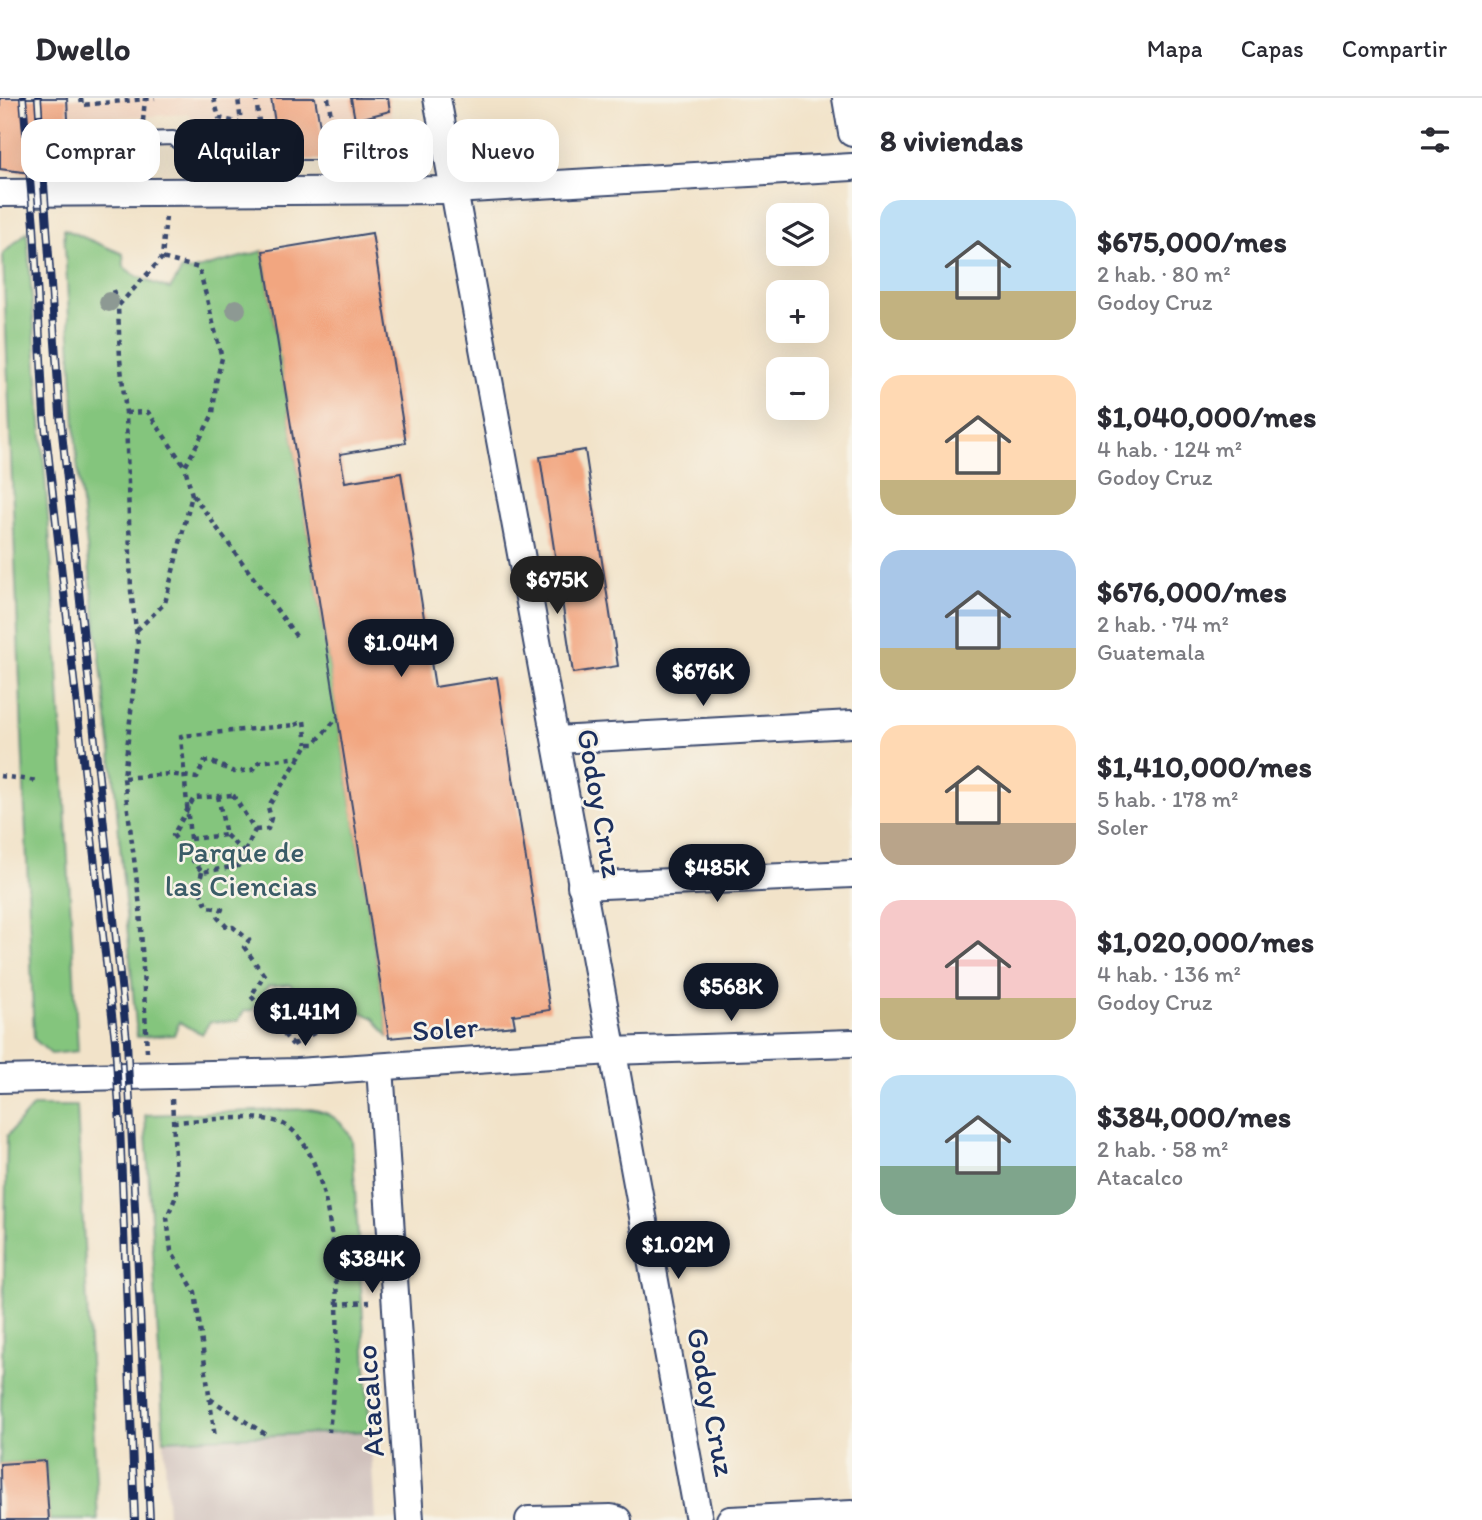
<!DOCTYPE html>
<html lang="es">
<head>
<meta charset="utf-8">
<style>
  body { margin:0; font-family:Itim,sans-serif; background:#f2f2f3; color:#2b2b33; height:100vh; display:flex; flex-direction:column; font-size:26px; white-space:nowrap }
  * { box-sizing:border-box; margin:0 }
  p { font-size:23px; color:#7c7c81 }
  .icon { flex:none; width:38px; height:38px; fill:none; stroke:currentColor; stroke-width:2; stroke-linecap:round; stroke-linejoin:round }
  .map { position:relative; flex:1; overflow:hidden }
  .drawer { display:flex; flex-direction:column; background:#fff; width:630px }
  .drawer>* { flex:none }
  .banner { position:absolute; left:21px; top:21px; width:665px; height:63px; display:flex; gap:14px }
  .controls { position:absolute; left:766px; top:105px; display:grid; gap:14px }
  .controls a { display:grid; place-items:center; width:63px; height:63px; border-radius:14px; background:#fff; box-shadow:0 7px 28px #0002; font-size:35px }
  .price { position:absolute; translate:-50% -60px; padding:0 16px; border-radius:24px; background:#111827; color:#fff; font-size:23px; line-height:46px; filter:drop-shadow(0 2px 4px #0008) }
  .price::after { content:''; position:absolute; left:50%; top:42px; width:21px; height:16px; margin-left:-10px; background:inherit; clip-path:polygon(0 0,100% 0,50% 100%) }
  .price.on { background:#222; color:#fff }
  ul { padding:0; list-style:none }
  li { display:flex; align-items:center; gap:21px; height:175px; padding:0 28px }
  li span { display:grid; place-items:center; flex:none; width:196px; height:140px; border-radius:21px; color:#555 }
  li>.icon { margin-inline-start:auto }
  span .icon { width:84px; height:84px; fill:#fffc; stroke-width:1 }
  li b { font-size:30px }
  h2 { display:flex; justify-content:space-between; align-items:center; height:84px; padding:0 28px; font-size:30px }
  .chip { padding:0 24px; border-radius:21px; background:#fff; box-shadow:0 7px 28px #0002; font-size:24px; line-height:63px }
  .chip.on { background:#111827; color:#fff }
  header { display:flex; align-items:center; gap:42px; box-sizing:border-box; height:98px; padding:0 35px; background:#fff; border-bottom:2px solid #e1e1e2 }
  header strong { font-size:33px }
  nav { display:flex; gap:38px; margin-inline-start:auto; font-size:24px }
  main { display:flex; flex:1; min-height:0 }
  .map>svg:first-child { display:block }
</style>
</head>
<body>
<header>
<strong>Dwello</strong>
<nav><a>Mapa</a><a>Capas</a><a>Compartir</a></nav>
</header>
<main>
<div class="map">
<svg width="852" height="1422" viewBox="0 0 852 1422">
  <rect width="100%" height="100%" fill="#f7f3e8"/>
  <filter id="ink" filterUnits="userSpaceOnUse"><feTurbulence type="fractalNoise" baseFrequency=".0143" numOctaves="2"/><feDisplacementMap in="SourceGraphic" scale="14" xChannelSelector="R" yChannelSelector="G"/><feConvolveMatrix kernelMatrix="1 2 1 2 8 2 1 2 1" color-interpolation-filters="sRGB"/></filter>
  <filter id="wash" filterUnits="userSpaceOnUse"><feTurbulence type="fractalNoise" baseFrequency=".00686" numOctaves="4" result="noise"/><feDisplacementMap in="SourceGraphic" scale="28" xChannelSelector="R" yChannelSelector="G"/><feGaussianBlur stdDeviation="1.57" result="paint"/><feColorMatrix in="noise" values="0 0 0 0 0 0 0 0 0 0 0 0 0 0 0 0 0 1.4 0 .05"/><feComposite in="paint" operator="in"/></filter>
  <g filter="url(#wash)">
    <rect width="100%" height="100%" fill="#f2e3c9"/>
    <path fill="#f3d4bf" d="M 0,0 L 388,0 L 397,41 L 385,60 L 281,62 L 214,51 L 189,16 L 101,21 L 64,74 L 54,78 L 6,73 L 0,71 Z"/>
    <path fill="#cfc0bb" d="M 370,1333 L 375,1422 L 168,1422 L 164,1342 Z"/>
    <g fill="#84c57d" stroke="#507a6e" stroke-width="2">
      <path d="M 64,131 L 123,156 L 124,169 C 137,181 153,185 170,191 L 182,172 L 190,173 L 263,153 L 389,940 L 374,920 L 356,912 L 354,904 L 319,905 L 317,896 L 294,897 L 291,886 L 268,888 L 253,912 L 244,913 L 238,923 L 210,924 L 202,936 L 179,924 L 174,937 L 137,939 L 114,680 L 77,364 Z"/>
      <path d="M 27,134 L 55,513 L 78,953 L 51,956 L 34,941 L 3,156 Z"/>
      <path d="M 33,1008 L 77,1008 L 98,1422 L 49,1422 L 45,1363 L 0,1366 L 7,1038 Z"/>
      <path d="M 311,1011 C 331,1014 344,1024 352,1042 L 370,1333 L 164,1342 L 145,1017 Z"/>
    </g>
    <g id="blocks">
      <g fill="#f2a680">
        <path d="M 0,0 L 67,0 L 70,63 L 64,74 L 54,78 L 0,71 Z"/>
        <path d="M 271,0 L 315,0 L 326,62 L 281,62 Z"/>
        <path d="M 351,0 L 388,0 L 390,13 L 355,22 Z"/>
        <path d="M 372,135 L 406,345 L 340,356 L 345,384 L 401,375 L 435,589 L 497,579 L 550,912 L 513,917 L 515,928 L 389,940 L 263,153 Z"/>
        <path d="M 585,352 L 618,568 L 573,575 L 540,359 Z"/>
        <path d="M 45,1363 L 49,1422 L 1,1422 L 0,1366 Z"/>
      </g>
    </g>
  </g>
  <g filter="url(#ink)">
    <use href="#blocks" fill-opacity="0" stroke="#3b4a6e" stroke-width="2"/>
    <g fill="none" stroke-linecap="round" stroke-linejoin="round">
      <g stroke="#3b4a6e" stroke-width="16">
        <path id="service" d="M 71,93 L 112,42 L 173,40 L 227,92"/>
      </g>
      <g stroke="#3b4a6e" stroke-width="30">
        <g id="minor">
          <path d="M 437,0 L 699,1422"/>
          <path d="M 846,0 L 852,35"/>
          <path d="M 0,95 L 453,92 L 852,69"/>
          <path d="M 556,642 L 852,626"/>
          <path d="M 581,788 L 852,776"/>
          <path d="M 380,969 L 410,1422"/>
          <path d="M 0,981 L 297,974 L 611,953 L 852,945"/>
          <path d="M 529,1422 L 611,1420 L 618,1422"/>
          <path d="M 730,1422 L 852,1416"/>
        </g>
      </g>
      <g stroke="#3b4a6e" stroke-width="4.5" stroke-dasharray="5 5" stroke-linecap="butt">
        <path d="M 81,0 L 82,7 L 155,0"/>
        <path d="M 214,0 L 219,20 L 241,25 L 238,0"/>
        <path d="M 256,0 L 261,39"/>
        <path d="M 328,0 L 331,18"/>
        <path d="M 143,23 L 145,0"/>
        <path d="M 113,192 L 118,208"/>
        <path d="M 126,315 L 148,314 L 185,369 L 213,316 L 216,284 L 222,260 L 199,170 L 162,160"/>
        <path d="M 193,397 L 296,538"/>
        <path d="M 137,532 L 165,505 L 192,397 L 185,369"/>
        <path d="M 295,627 L 304,623 L 307,646"/>
        <path d="M 0,678 L 38,683"/>
        <path d="M 124,680 L 169,676 L 197,680 L 204,664 L 210,663 L 234,674 L 252,672 L 259,664 L 300,659 L 307,646 L 314,646 L 338,619"/>
        <path d="M 233,697 L 255,732 L 238,768 L 202,774 L 173,737 L 194,700 Z"/>
        <path d="M 218,698 L 226,737 L 244,755"/>
        <path d="M 255,732 L 268,731 L 271,720 L 268,709 L 299,660"/>
        <path d="M 190,741 L 226,737"/>
        <path d="M 202,774 L 198,790 L 208,809 L 222,811 L 218,820 L 228,830 L 233,829 L 249,842 L 244,849 L 264,877 L 251,898 L 293,947"/>
        <path d="M 293,947 L 335,923"/>
        <path d="M 147,954 L 140,809 L 124,680 L 138,546 L 131,493 L 126,315 L 120,261 L 118,208 L 162,160 L 166,118"/>
        <path d="M 172,1001 L 177,1096 L 167,1119 L 171,1153 L 195,1194 L 215,1340"/>
        <path d="M 173,1024 C 201,1023 262,1014 285,1027 C 333,1053 339,1193 337,1244 C 336,1274 332,1304 329,1334"/>
        <path d="M 335,1170 L 368,1167"/>
        <path d="M 336,1206 L 370,1204"/>
        <path d="M 210,1301 L 267,1337"/>
      </g>
      <use href="#service" stroke="#fff" stroke-width="12"/>
      <use href="#minor" stroke="#fff" stroke-width="26"/>
      <g stroke="#1b2f5e" stroke-width="8">
        <g id="rail">
          <path d="M 23,0 L 34,128 L 44,318 L 115,943 L 120,1027 L 135,1422"/>
          <path d="M 38,0 L 60,316 L 127,943 L 150,1422"/>
        </g>
      </g>
      <use href="#rail" stroke="#f7f3e8" stroke-width="5" stroke-dasharray="16" stroke-linecap="butt"/>
      <path stroke="#3b4a6e" stroke-width="4.5" stroke-dasharray="5 5" stroke-linecap="butt" d="M 190,741 L 181,638 L 295,627"/>
    </g>
    <g fill="#8d9993">
      <circle cx="109" cy="204" r="10"/>
      <circle cx="236" cy="211" r="10"/>
    </g>
  </g>
  <g text-anchor="middle" stroke-width="5" stroke-linejoin="round" paint-order="stroke">
    <g font-size="30" fill="#1b2f5e" stroke="#f7f3e8">
      <text transform="translate(600 705) rotate(80)" y="10">Godoy Cruz</text>
      <text transform="translate(445 931) rotate(-4)" y="10">Soler</text>
      <text transform="translate(370 1303) rotate(-94)" y="10">Atacalco</text>
      <text transform="translate(711 1304) rotate(79)" y="10">Godoy Cruz</text>
    </g>
    <g font-size="30" fill="#3a5c67" stroke="#f7f3e8">
      <text x="241" y="764">Parque de<tspan x="241" dy="34">las Ciencias</tspan></text>
    </g>
  </g>
</svg>
<div class="controls">
<a><svg class="icon" aria-label="layers" viewBox="0 0 24 24"><path d="M12 4l9 5-9 5-9-5zM3 14l9 5 9-5"/></svg></a>
<a>+</a>
<a>−</a>
</div>
<b class="price on" style="left:557px;top:518px">$675K</b>
<b class="price" style="left:401px;top:581px">$1.04M</b>
<b class="price" style="left:703px;top:610px">$676K</b>
<b class="price" style="left:717px;top:806px">$485K</b>
<b class="price" style="left:731px;top:925px">$568K</b>
<b class="price" style="left:305px;top:950px">$1.41M</b>
<b class="price" style="left:678px;top:1183px">$1.02M</b>
<b class="price" style="left:372px;top:1197px">$384K</b>
<div class="banner">
<a class="chip">Comprar</a>
<a class="chip on">Alquilar</a>
<a class="chip">Filtros</a>
<a class="chip">Nuevo</a>
</div>
</div>
<section class="drawer">
<h2>8 viviendas<svg class="icon" aria-label="filters" viewBox="0 0 24 24"><path d="M4 7h16M4 17h16"/><circle cx="9" cy="7" r="2"/><circle cx="15" cy="17" r="2"/></svg></h2>
<ul>
<li><span style="background:linear-gradient(#bfe0f5 65%,#c2b280 0)"><svg class="icon" aria-label="home" viewBox="0 0 24 24"><path d="M3 11l9-7 9 7M6 9v11h12V9"/></svg></span><div><b>$675,000/mes</b><p>2 hab. · 80 m²</p><p>Godoy Cruz</p></div></li>
<li><span style="background:linear-gradient(#ffd9b3 75%,#c2b280 0)"><svg class="icon" aria-label="home" viewBox="0 0 24 24"><path d="M3 11l9-7 9 7M6 9v11h12V9"/></svg></span><div><b>$1,040,000/mes</b><p>4 hab. · 124 m²</p><p>Godoy Cruz</p></div></li>
<li><span style="background:linear-gradient(#a9c7e8 70%,#c2b280 0)"><svg class="icon" aria-label="home" viewBox="0 0 24 24"><path d="M3 11l9-7 9 7M6 9v11h12V9"/></svg></span><div><b>$676,000/mes</b><p>2 hab. · 74 m²</p><p>Guatemala</p></div></li>
<li><span style="background:linear-gradient(#ffd9b3 70%,#b9a48a 0)"><svg class="icon" aria-label="home" viewBox="0 0 24 24"><path d="M3 11l9-7 9 7M6 9v11h12V9"/></svg></span><div><b>$1,410,000/mes</b><p>5 hab. · 178 m²</p><p>Soler</p></div></li>
<li><span style="background:linear-gradient(#f6c9c9 70%,#c2b280 0)"><svg class="icon" aria-label="home" viewBox="0 0 24 24"><path d="M3 11l9-7 9 7M6 9v11h12V9"/></svg></span><div><b>$1,020,000/mes</b><p>4 hab. · 136 m²</p><p>Godoy Cruz</p></div></li>
<li><span style="background:linear-gradient(#bfe0f5 65%,#7fa58c 0)"><svg class="icon" aria-label="home" viewBox="0 0 24 24"><path d="M3 11l9-7 9 7M6 9v11h12V9"/></svg></span><div><b>$384,000/mes</b><p>2 hab. · 58 m²</p><p>Atacalco</p></div></li>
</ul>
</section>
</main>
</body>
</html>
